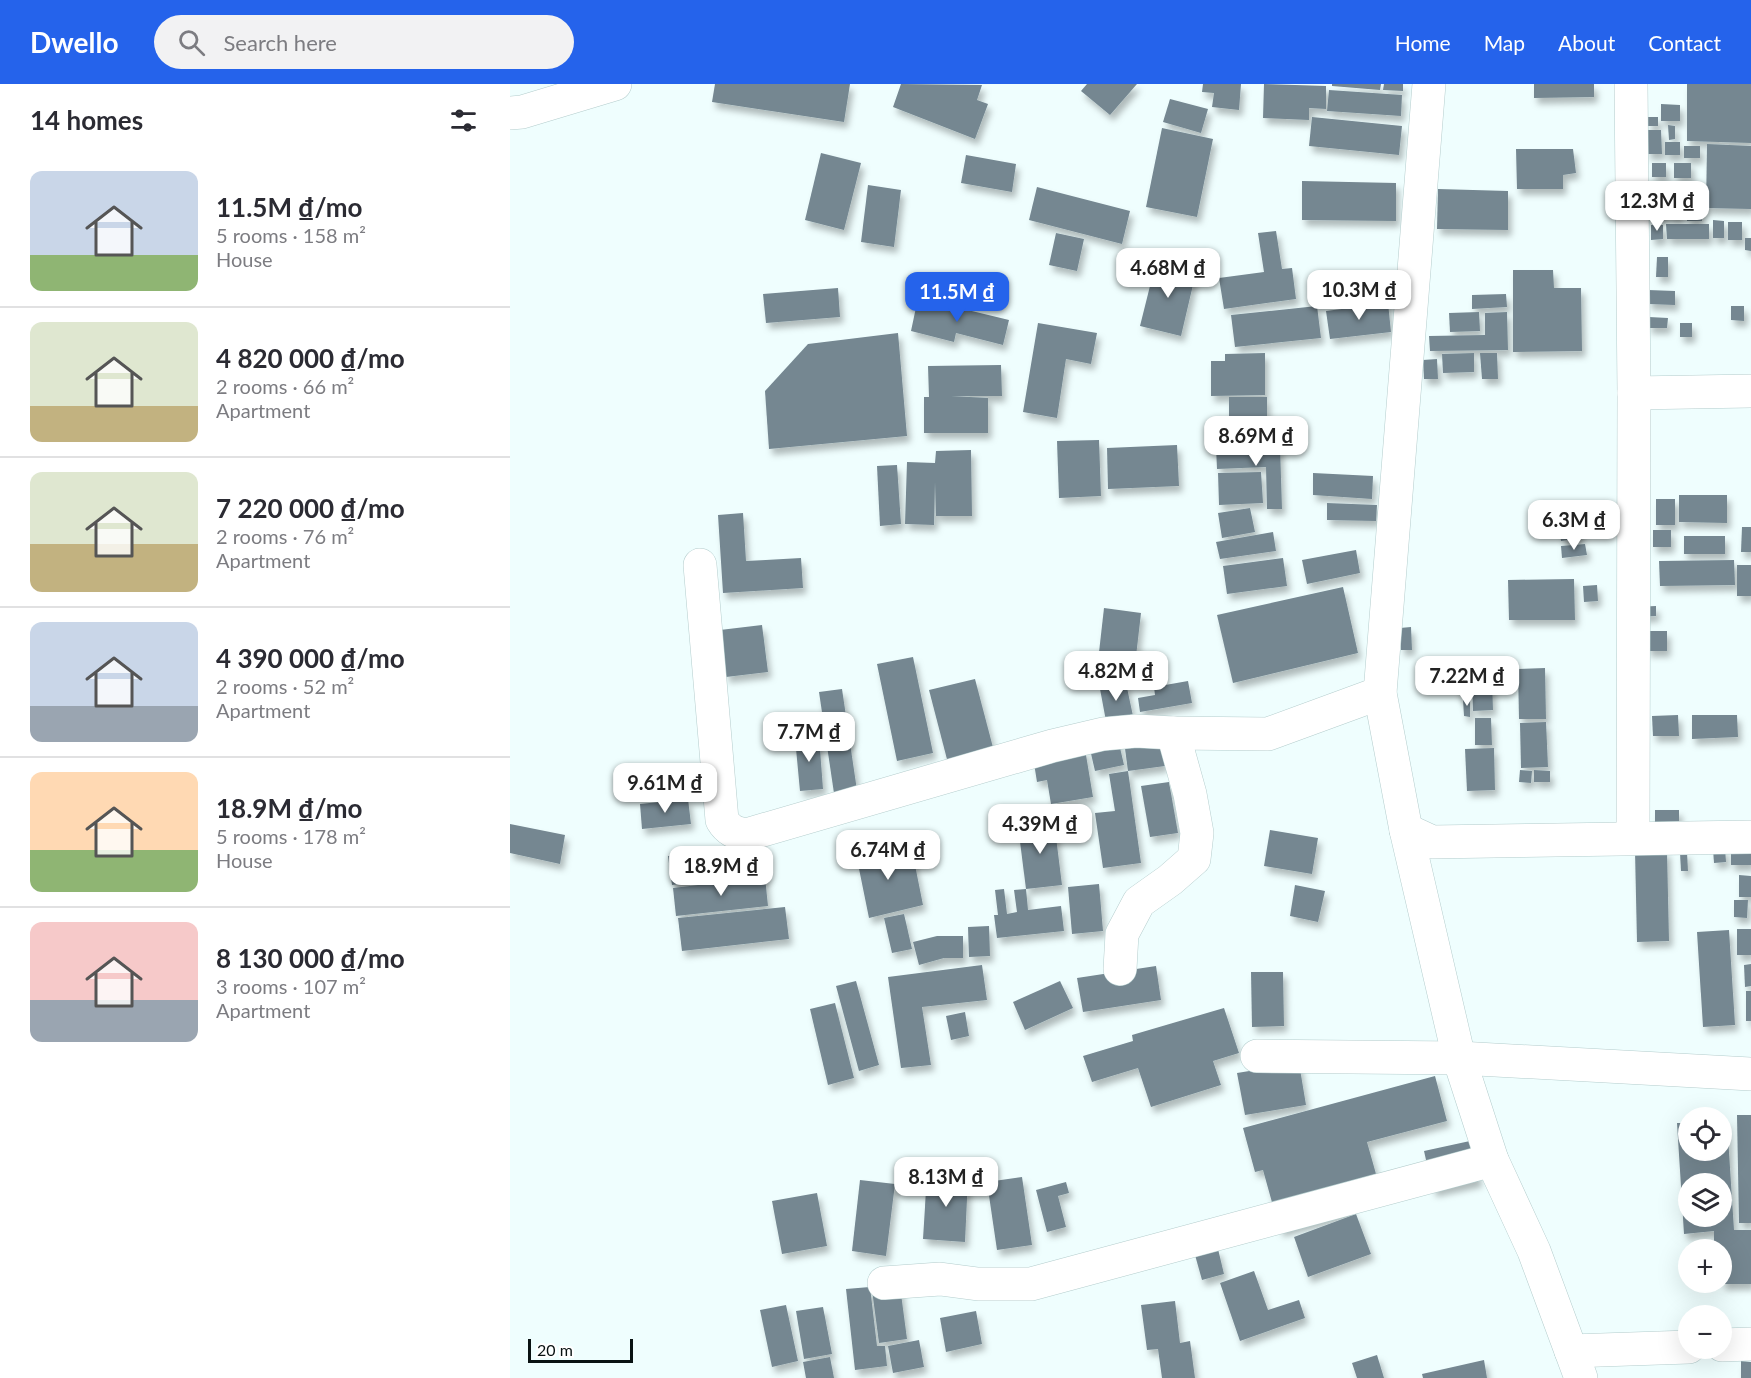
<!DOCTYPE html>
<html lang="en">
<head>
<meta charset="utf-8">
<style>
  body { margin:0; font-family:Lato,sans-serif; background:#f2f2f3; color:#2b2b33; height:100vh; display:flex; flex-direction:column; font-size:22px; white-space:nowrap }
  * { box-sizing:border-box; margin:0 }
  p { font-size:20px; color:#7c7c81 }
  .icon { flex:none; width:33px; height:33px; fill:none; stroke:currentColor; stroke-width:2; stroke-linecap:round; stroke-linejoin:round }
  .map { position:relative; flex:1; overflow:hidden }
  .drawer { display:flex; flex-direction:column; background:#fff; width:510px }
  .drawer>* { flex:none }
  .fabs { position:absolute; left:1168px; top:1023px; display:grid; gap:12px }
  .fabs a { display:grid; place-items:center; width:54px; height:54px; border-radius:50%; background:#fff; box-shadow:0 6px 24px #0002; font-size:30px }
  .scale { position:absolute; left:18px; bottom:15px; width:105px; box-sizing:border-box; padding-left:6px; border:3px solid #091212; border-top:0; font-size:16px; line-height:21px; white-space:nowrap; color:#091212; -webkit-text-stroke:4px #fff; paint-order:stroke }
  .price { position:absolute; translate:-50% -51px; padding:0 14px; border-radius:12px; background:#fff; color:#222; font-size:20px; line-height:39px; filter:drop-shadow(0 2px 3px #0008) }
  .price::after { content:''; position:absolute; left:50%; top:36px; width:18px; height:14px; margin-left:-9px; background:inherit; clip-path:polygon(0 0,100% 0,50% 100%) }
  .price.active { background:#2563eb; color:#fff }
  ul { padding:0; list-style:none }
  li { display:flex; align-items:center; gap:18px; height:150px; padding:0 30px }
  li+li { border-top:2px solid #e1e1e2 }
  li span { display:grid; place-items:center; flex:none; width:168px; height:120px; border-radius:12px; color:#555 }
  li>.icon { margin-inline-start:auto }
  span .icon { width:72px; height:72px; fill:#fffc; stroke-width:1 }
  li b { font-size:26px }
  h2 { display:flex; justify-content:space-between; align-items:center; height:72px; padding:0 30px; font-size:26px }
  header { display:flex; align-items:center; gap:36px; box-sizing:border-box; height:84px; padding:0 30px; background:#2563eb; color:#fff }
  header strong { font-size:28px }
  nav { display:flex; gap:33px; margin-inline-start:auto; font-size:21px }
  .search { width:420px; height:54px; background:#f2f2f3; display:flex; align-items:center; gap:15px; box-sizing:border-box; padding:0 21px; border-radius:33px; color:#7c7c81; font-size:22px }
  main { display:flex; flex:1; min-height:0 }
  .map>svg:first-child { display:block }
</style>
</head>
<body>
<header>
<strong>Dwello</strong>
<div class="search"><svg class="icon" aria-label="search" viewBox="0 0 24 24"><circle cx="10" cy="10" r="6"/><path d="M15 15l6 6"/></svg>Search here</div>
<nav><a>Home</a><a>Map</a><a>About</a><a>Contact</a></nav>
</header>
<main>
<section class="drawer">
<h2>14 homes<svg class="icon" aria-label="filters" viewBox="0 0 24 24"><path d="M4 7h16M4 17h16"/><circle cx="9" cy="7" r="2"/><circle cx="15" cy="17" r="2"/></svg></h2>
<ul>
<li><span style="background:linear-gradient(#c9d6e8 70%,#8fb573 0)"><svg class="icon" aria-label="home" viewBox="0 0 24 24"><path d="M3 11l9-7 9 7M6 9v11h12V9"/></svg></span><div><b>11.5M ₫/mo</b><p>5 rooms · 158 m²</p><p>House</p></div></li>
<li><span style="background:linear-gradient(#dfe7d0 70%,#c2b280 0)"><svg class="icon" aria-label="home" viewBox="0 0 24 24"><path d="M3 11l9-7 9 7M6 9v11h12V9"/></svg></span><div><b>4 820 000 ₫/mo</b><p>2 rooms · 66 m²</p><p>Apartment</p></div></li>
<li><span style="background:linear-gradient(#dfe7d0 60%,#c2b280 0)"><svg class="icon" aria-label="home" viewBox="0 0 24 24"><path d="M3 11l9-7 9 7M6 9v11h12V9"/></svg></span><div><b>7 220 000 ₫/mo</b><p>2 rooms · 76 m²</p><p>Apartment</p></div></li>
<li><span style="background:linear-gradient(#c9d6e8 70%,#9aa5b1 0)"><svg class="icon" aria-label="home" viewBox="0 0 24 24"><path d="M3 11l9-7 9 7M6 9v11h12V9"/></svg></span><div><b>4 390 000 ₫/mo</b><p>2 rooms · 52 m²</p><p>Apartment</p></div></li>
<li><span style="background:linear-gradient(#ffd9b3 65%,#8fb573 0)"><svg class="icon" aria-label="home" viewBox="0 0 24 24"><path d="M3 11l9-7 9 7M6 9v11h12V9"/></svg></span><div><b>18.9M ₫/mo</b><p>5 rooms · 178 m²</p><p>House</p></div></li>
<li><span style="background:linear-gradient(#f6c9c9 65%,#9aa5b1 0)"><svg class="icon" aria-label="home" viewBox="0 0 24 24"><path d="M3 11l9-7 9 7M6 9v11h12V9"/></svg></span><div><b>8 130 000 ₫/mo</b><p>3 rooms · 107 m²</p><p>Apartment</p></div></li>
</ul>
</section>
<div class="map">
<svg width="1241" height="1294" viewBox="0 0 1241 1294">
  <defs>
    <filter id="shadow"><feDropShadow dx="3.5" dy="6" stdDeviation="3" flood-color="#0004"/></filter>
  </defs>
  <rect width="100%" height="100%" fill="#effefe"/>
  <g fill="#748791" fill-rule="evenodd" filter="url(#shadow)">
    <path d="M 205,0 L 340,0 L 334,38 L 202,18 Z"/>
    <path d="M 391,0 L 472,1 L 467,16 L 478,20 L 465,55 L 383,23 Z"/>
    <path d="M 577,0 L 627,0 L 600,31 L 571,7 Z"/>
    <path d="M 693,0 L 731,0 L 729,26 L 702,23 L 704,9 L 692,8 Z"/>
    <path d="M 754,0 L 816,2 L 816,25 L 799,24 L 799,36 L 753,34 Z"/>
    <path d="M 822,0 L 871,0 L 870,6 L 822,2 Z"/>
    <path d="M 874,0 L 893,0 L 893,7 L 873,6 Z"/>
    <path d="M 1024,0 L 1084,0 L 1084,13 L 1024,14 Z"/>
    <path d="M 1177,0 L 1241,0 L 1241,59 L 1177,57 Z"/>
    <path d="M 819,6 L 892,11 L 891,32 L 817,27 Z"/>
    <path d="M 660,15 L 698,25 L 691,49 L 653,38 Z"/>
    <path d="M 1151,20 L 1170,21 L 1170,37 L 1151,37 Z"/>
    <path d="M 802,33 L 892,42 L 889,71 L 799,62 Z"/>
    <rect x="1138" y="33" width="10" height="9"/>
    <path d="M 1158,41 L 1165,42 L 1165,55 L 1159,56 Z"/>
    <path d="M 652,44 L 703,55 L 687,133 L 636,123 Z"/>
    <path d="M 1137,46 L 1151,46 L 1152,70 L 1137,70 Z"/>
    <rect x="1155" y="58" width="15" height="13"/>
    <path d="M 1197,60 L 1241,62 L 1241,125 L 1196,124 Z"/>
    <rect x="1174" y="62" width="16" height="12"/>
    <path d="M 1006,65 L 1063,65 L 1066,89 L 1053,91 L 1053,105 L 1007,105 Z"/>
    <path d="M 311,69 L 351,79 L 334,146 L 295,136 Z"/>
    <path d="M 456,71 L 506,80 L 502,108 L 451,99 Z"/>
    <rect x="1142" y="79" width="14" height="14"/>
    <rect x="1164" y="79" width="17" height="15"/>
    <path d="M 792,97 L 886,99 L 886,137 L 792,136 Z"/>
    <path d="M 1183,100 L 1191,100 L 1192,126 L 1183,126 Z"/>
    <path d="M 358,101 L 391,106 L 384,163 L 351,158 Z"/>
    <rect x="1159" y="101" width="11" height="32"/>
    <path d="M 527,103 L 620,127 L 612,160 L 519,136 Z"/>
    <path d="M 928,105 L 998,107 L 998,146 L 927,145 Z"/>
    <path d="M 1140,120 L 1157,120 L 1157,132 L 1141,132 Z"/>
    <rect x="1177" y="130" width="15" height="7"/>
    <path d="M 1203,136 L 1214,137 L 1214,154 L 1203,154 Z"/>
    <rect x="1218" y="138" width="14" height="18"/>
    <path d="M 1156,140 L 1199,140 L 1199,155 L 1157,155 Z"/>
    <path d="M 1141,141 L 1153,141 L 1153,155 L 1141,156 Z"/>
    <path d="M 766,147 L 772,185 L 782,184 L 786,215 L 714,225 L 709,194 L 754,188 L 748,149 Z"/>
    <path d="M 546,149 L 574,155 L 567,187 L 539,181 Z"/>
    <path d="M 1235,154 L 1241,154 L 1241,167 L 1235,166 Z"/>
    <path d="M 1147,173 L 1158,173 L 1158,193 L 1146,193 Z"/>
    <path d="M 646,178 L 686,188 L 671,252 L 630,242 Z"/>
    <path d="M 1003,186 L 1043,186 L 1044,204 L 1071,204 L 1072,267 L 1003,268 Z"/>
    <path d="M 860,191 L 864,216 L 837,219 L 834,194 Z"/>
    <path d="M 328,204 L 330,233 L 256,239 L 253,210 Z"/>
    <path d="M 1138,206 L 1165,207 L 1165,221 L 1138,220 Z"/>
    <path d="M 996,210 L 997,223 L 962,225 L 962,211 Z"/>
    <path d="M 408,214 L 499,236 L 493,261 L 446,249 L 444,258 L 401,247 Z"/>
    <path d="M 878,219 L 881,248 L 820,255 L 816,227 Z"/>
    <path d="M 807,222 L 811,254 L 725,263 L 721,231 Z"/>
    <path d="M 1221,222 L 1234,222 L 1234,237 L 1221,236 Z"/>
    <path d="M 969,228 L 970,247 L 940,248 L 939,229 Z"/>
    <path d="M 997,228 L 998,266 L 920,267 L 919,252 L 975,251 L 975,229 Z"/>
    <path d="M 1139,233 L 1158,234 L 1157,244 L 1138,244 Z"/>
    <path d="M 528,239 L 587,249 L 581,280 L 556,275 L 547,334 L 513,328 Z"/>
    <rect x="1170" y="239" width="12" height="14"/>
    <path d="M 388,249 L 397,352 L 259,365 L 255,307 L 298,260 Z"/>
    <path d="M 755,269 L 755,311 L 701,312 L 701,277 L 715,277 L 715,270 Z"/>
    <path d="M 964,269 L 964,288 L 933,289 L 932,270 Z"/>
    <path d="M 970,269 L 987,269 L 988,295 L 972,295 Z"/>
    <path d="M 927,275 L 928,295 L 914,295 L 913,276 Z"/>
    <path d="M 491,281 L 492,312 L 441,312 L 478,314 L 478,349 L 414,349 L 414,313 L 419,313 L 418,282 Z"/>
    <rect x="719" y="313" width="38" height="35"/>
    <path d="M 589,356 L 591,412 L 549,414 L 547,357 Z"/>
    <path d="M 667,361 L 669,402 L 598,405 L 597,364 Z"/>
    <path d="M 770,362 L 772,425 L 757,425 L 756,383 L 707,385 L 706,363 Z"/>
    <path d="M 461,366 L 462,432 L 426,432 L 425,398 L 424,441 L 395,440 L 397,378 L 425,379 L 426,367 Z"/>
    <path d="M 387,381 L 391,440 L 370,442 L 367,382 Z"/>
    <path d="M 751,388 L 753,419 L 709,421 L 708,389 Z"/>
    <path d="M 803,389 L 863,392 L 862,415 L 803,411 Z"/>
    <path d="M 1169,411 L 1217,411 L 1217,439 L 1169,438 Z"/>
    <rect x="1146" y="415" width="19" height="26"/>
    <path d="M 817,419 L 867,421 L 866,437 L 817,436 Z"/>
    <path d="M 740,424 L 745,448 L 712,454 L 708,429 Z"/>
    <path d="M 233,429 L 236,477 L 291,474 L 293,504 L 213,509 L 208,431 Z"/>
    <path d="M 1070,440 L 1072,454 L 1051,457 L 1049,443 Z"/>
    <path d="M 1232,443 L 1241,443 L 1241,468 L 1231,468 Z"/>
    <rect x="1143" y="446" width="18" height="17"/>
    <path d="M 763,448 L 766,467 L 710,475 L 706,458 Z"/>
    <rect x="1174" y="452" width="41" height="18"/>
    <path d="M 1075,460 L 1077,471 L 1052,474 L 1051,462 Z"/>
    <path d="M 846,466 L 850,489 L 797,500 L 792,476 Z"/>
    <path d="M 773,474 L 777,502 L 717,510 L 713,482 Z"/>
    <path d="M 1224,476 L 1225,501 L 1150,502 L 1149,477 Z"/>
    <rect x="1227" y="481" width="14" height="31"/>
    <path d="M 1064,495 L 1065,536 L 999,536 L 998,496 Z"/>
    <path d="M 1087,501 L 1088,517 L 1074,518 L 1073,502 Z"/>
    <path d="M 833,503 L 848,569 L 723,599 L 707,531 Z"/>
    <path d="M 1146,522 L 1146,532 L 1125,533 L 1124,523 Z"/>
    <path d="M 594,524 L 631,529 L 624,590 L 587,586 Z"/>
    <path d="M 252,541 L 258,588 L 216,593 L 210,546 Z"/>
    <path d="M 901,543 L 902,566 L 891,566 L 890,544 Z"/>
    <rect x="1137" y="547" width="20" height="20"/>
    <path d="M 403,573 L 423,669 L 387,677 L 367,580 Z"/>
    <path d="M 1035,584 L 1036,635 L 1009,635 L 1008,585 Z"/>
    <path d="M 958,585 L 974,585 L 974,594 L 959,594 Z"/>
    <path d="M 465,595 L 485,671 L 439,683 L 419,606 Z"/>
    <path d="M 982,595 L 983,626 L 963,627 L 962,596 Z"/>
    <path d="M 678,597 L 682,619 L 630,628 L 628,614 L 645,611 L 644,603 Z"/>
    <path d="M 616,599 L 623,632 L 596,637 L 590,605 Z"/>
    <path d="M 332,605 L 348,713 L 325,716 L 309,608 Z"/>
    <path d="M 960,614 L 960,633 L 954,632 L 953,615 Z"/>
    <path d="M 1168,631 L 1169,652 L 1143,652 L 1142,632 Z"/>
    <path d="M 1182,631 L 1227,631 L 1228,653 L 1182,655 Z"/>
    <path d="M 965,634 L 981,634 L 982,661 L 965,661 Z"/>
    <path d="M 1036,638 L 1038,683 L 1011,684 L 1010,639 Z"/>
    <path d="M 650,651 L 655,682 L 618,687 L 614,657 Z"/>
    <path d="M 309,652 L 313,705 L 290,707 L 285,654 Z"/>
    <path d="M 608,655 L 614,681 L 585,687 L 579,661 Z"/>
    <path d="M 984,664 L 985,706 L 957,707 L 955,665 Z"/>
    <path d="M 575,665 L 583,713 L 541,720 L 537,696 L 527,698 L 523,673 Z"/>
    <path d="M 1010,686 L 1022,687 L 1021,699 L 1009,698 Z"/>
    <path d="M 1024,686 L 1040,687 L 1040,698 L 1024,698 Z"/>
    <path d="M 618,687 L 631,779 L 593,784 L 585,729 L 605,727 L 599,690 Z"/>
    <path d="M 659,698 L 668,749 L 640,753 L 631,702 Z"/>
    <path d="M 178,715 L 181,740 L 132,745 L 130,720 Z"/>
    <rect x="1145" y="726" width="24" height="15"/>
    <path d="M 544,737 L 552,801 L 516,805 L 508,742 Z"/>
    <path d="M 0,740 L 55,751 L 50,780 L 0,769 Z"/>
    <path d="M 760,746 L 808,754 L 802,790 L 754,782 Z"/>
    <path d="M 1221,758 L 1241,759 L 1241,781 L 1221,781 Z"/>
    <path d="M 249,759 L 254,789 L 162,801 L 158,772 Z"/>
    <path d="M 375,759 L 378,776 L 403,771 L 413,821 L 359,834 L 345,765 Z"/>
    <path d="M 1215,764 L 1216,778 L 1204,779 L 1203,765 Z"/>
    <path d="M 1125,767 L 1157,767 L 1159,857 L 1127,858 Z"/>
    <path d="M 1177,768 L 1178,787 L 1171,787 L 1170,769 Z"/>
    <path d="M 1229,791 L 1241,792 L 1241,813 L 1229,813 Z"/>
    <path d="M 255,793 L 258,822 L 166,832 L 163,804 Z"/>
    <path d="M 589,800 L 593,847 L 562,850 L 558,803 Z"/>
    <path d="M 785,801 L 815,807 L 808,838 L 780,832 Z"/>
    <path d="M 494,805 L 497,830 L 507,828 L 504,806 L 516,805 L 518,826 L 551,822 L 554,847 L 487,854 L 484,831 L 488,831 L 485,806 Z"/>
    <path d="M 1224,816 L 1238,816 L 1237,834 L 1224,833 Z"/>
    <path d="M 275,823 L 279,855 L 172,867 L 168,834 Z"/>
    <path d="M 394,830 L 402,865 L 382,869 L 374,834 Z"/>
    <path d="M 479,842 L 480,872 L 459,873 L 458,843 Z"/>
    <rect x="1227" y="845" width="14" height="26"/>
    <path d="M 1219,846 L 1225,941 L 1193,943 L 1187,848 Z"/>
    <path d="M 427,852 L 453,852 L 453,874 L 434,874 L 409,881 L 403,858 Z"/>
    <path d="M 1241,880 L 1241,902 L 1235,903 L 1234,881 Z"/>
    <path d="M 472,881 L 477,916 L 412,923 L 421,981 L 391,984 L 378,893 Z"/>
    <path d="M 646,882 L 651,916 L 573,928 L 567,894 Z"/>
    <path d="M 741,888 L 773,888 L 774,942 L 742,943 Z"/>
    <path d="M 346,897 L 369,981 L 349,987 L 326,902 Z"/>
    <path d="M 550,897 L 563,924 L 515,946 L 503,918 Z"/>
    <rect x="1236" y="907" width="5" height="30"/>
    <path d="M 325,919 L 344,994 L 318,1001 L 300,925 Z"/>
    <path d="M 714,924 L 729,969 L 703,977 L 711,1001 L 641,1023 L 628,984 L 582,998 L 573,972 L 623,957 L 622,951 Z"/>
    <path d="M 455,928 L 459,952 L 441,956 L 436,932 Z"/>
    <path d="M 789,979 L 796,1021 L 735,1031 L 727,989 Z"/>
    <path d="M 925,992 L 937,1037 L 857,1058 L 866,1090 L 833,1099 L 842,1128 L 770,1147 L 753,1086 L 745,1088 L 733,1044 Z"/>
    <path d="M 1227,1031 L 1241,1031 L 1241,1139 L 1229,1139 Z"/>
    <path d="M 1212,1037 L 1217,1037 L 1224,1146 L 1241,1146 L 1241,1200 L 1212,1200 L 1212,1166 L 1204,1166 L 1204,1147 L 1174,1150 L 1167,1039 L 1179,1039 L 1179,1066 L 1212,1066 ZM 1179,1100 L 1212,1100 L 1212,1132 L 1179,1132 Z"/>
    <path d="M 960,1057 L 969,1097 L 923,1107 L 914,1067 Z"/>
    <path d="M 417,1090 L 458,1093 L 455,1158 L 413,1155 Z"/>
    <path d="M 512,1093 L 522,1161 L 487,1166 L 477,1098 Z"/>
    <path d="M 350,1096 L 385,1100 L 376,1172 L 342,1167 Z"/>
    <path d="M 556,1098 L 559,1109 L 548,1112 L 556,1143 L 537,1148 L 526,1106 Z"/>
    <path d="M 307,1109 L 317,1162 L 272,1170 L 262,1117 Z"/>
    <path d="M 846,1130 L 861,1170 L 798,1193 L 784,1153 Z"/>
    <path d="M 708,1165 L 714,1190 L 692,1196 L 685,1171 Z"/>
    <path d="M 744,1187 L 758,1226 L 789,1216 L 795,1234 L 730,1257 L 710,1199 Z"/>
    <path d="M 390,1202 L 397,1255 L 369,1259 L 362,1206 Z"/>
    <path d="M 360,1203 L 367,1262 L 375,1262 L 377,1282 L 345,1286 L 336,1205 Z"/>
    <path d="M 665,1217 L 670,1259 L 680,1257 L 685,1294 L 652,1294 L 648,1265 L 637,1266 L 631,1221 Z"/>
    <path d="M 276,1221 L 288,1277 L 262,1283 L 250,1226 Z"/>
    <path d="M 313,1223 L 322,1270 L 294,1275 L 286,1227 Z"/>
    <path d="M 466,1227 L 472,1260 L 436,1268 L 430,1234 Z"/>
    <path d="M 409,1256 L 414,1283 L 383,1289 L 378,1262 Z"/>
    <path d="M 867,1271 L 874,1294 L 847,1294 L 842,1279 Z"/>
    <path d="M 320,1273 L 324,1294 L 296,1294 L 293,1278 Z"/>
    <path d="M 974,1276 L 977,1294 L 913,1294 L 912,1290 Z"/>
    <path d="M 1231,1277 L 1241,1278 L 1241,1294 L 1231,1294 Z"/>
  </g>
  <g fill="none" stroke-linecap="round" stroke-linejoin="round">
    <g stroke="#b4cdcd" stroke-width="34">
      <g id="minor">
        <path d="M 919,0 L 870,609 L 896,746 L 949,974 L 982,1076 L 1024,1167 L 1071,1294"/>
        <path d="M 1121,0 L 1124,309 L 1123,754"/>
        <path d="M 0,29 L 12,28 L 105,0"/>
        <path d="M 1124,309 L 1241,307"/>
        <path d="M 190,481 L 212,736 C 218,746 225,749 236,751 L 542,662 L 593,650 L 626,647 L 663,649"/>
        <path d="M 896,746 L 922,758 L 1241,753"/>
        <path d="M 610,885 L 612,850 L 629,818 L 660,796 L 684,775 L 687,749 L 680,710 L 663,649 L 758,650 L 870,609"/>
        <path d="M 747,972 L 949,974 L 1241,990"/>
        <path d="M 374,1199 L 430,1195 L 468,1200 L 521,1200 L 982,1076"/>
        <path d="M 1212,1261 L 1241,1260"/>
        <path d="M 1061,1267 L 1179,1263"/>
      </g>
    </g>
    <use href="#minor" stroke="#fff" stroke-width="33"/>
  </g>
</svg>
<div class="fabs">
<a><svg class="icon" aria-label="locate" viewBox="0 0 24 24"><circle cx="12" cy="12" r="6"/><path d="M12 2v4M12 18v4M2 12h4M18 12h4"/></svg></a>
<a><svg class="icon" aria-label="layers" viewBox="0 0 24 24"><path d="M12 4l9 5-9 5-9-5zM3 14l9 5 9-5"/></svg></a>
<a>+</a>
<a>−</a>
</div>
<div class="scale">20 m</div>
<b class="price" style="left:1147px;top:148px">12.3M ₫</b>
<b class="price" style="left:658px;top:215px">4.68M ₫</b>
<b class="price" style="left:849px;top:237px">10.3M ₫</b>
<b class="price active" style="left:447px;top:239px">11.5M ₫</b>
<b class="price" style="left:746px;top:383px">8.69M ₫</b>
<b class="price" style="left:1064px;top:467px">6.3M ₫</b>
<b class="price" style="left:606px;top:618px">4.82M ₫</b>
<b class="price" style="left:957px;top:623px">7.22M ₫</b>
<b class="price" style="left:299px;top:679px">7.7M ₫</b>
<b class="price" style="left:155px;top:730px">9.61M ₫</b>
<b class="price" style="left:530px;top:771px">4.39M ₫</b>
<b class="price" style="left:378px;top:797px">6.74M ₫</b>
<b class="price" style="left:211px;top:813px">18.9M ₫</b>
<b class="price" style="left:436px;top:1124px">8.13M ₫</b>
</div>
</main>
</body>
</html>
